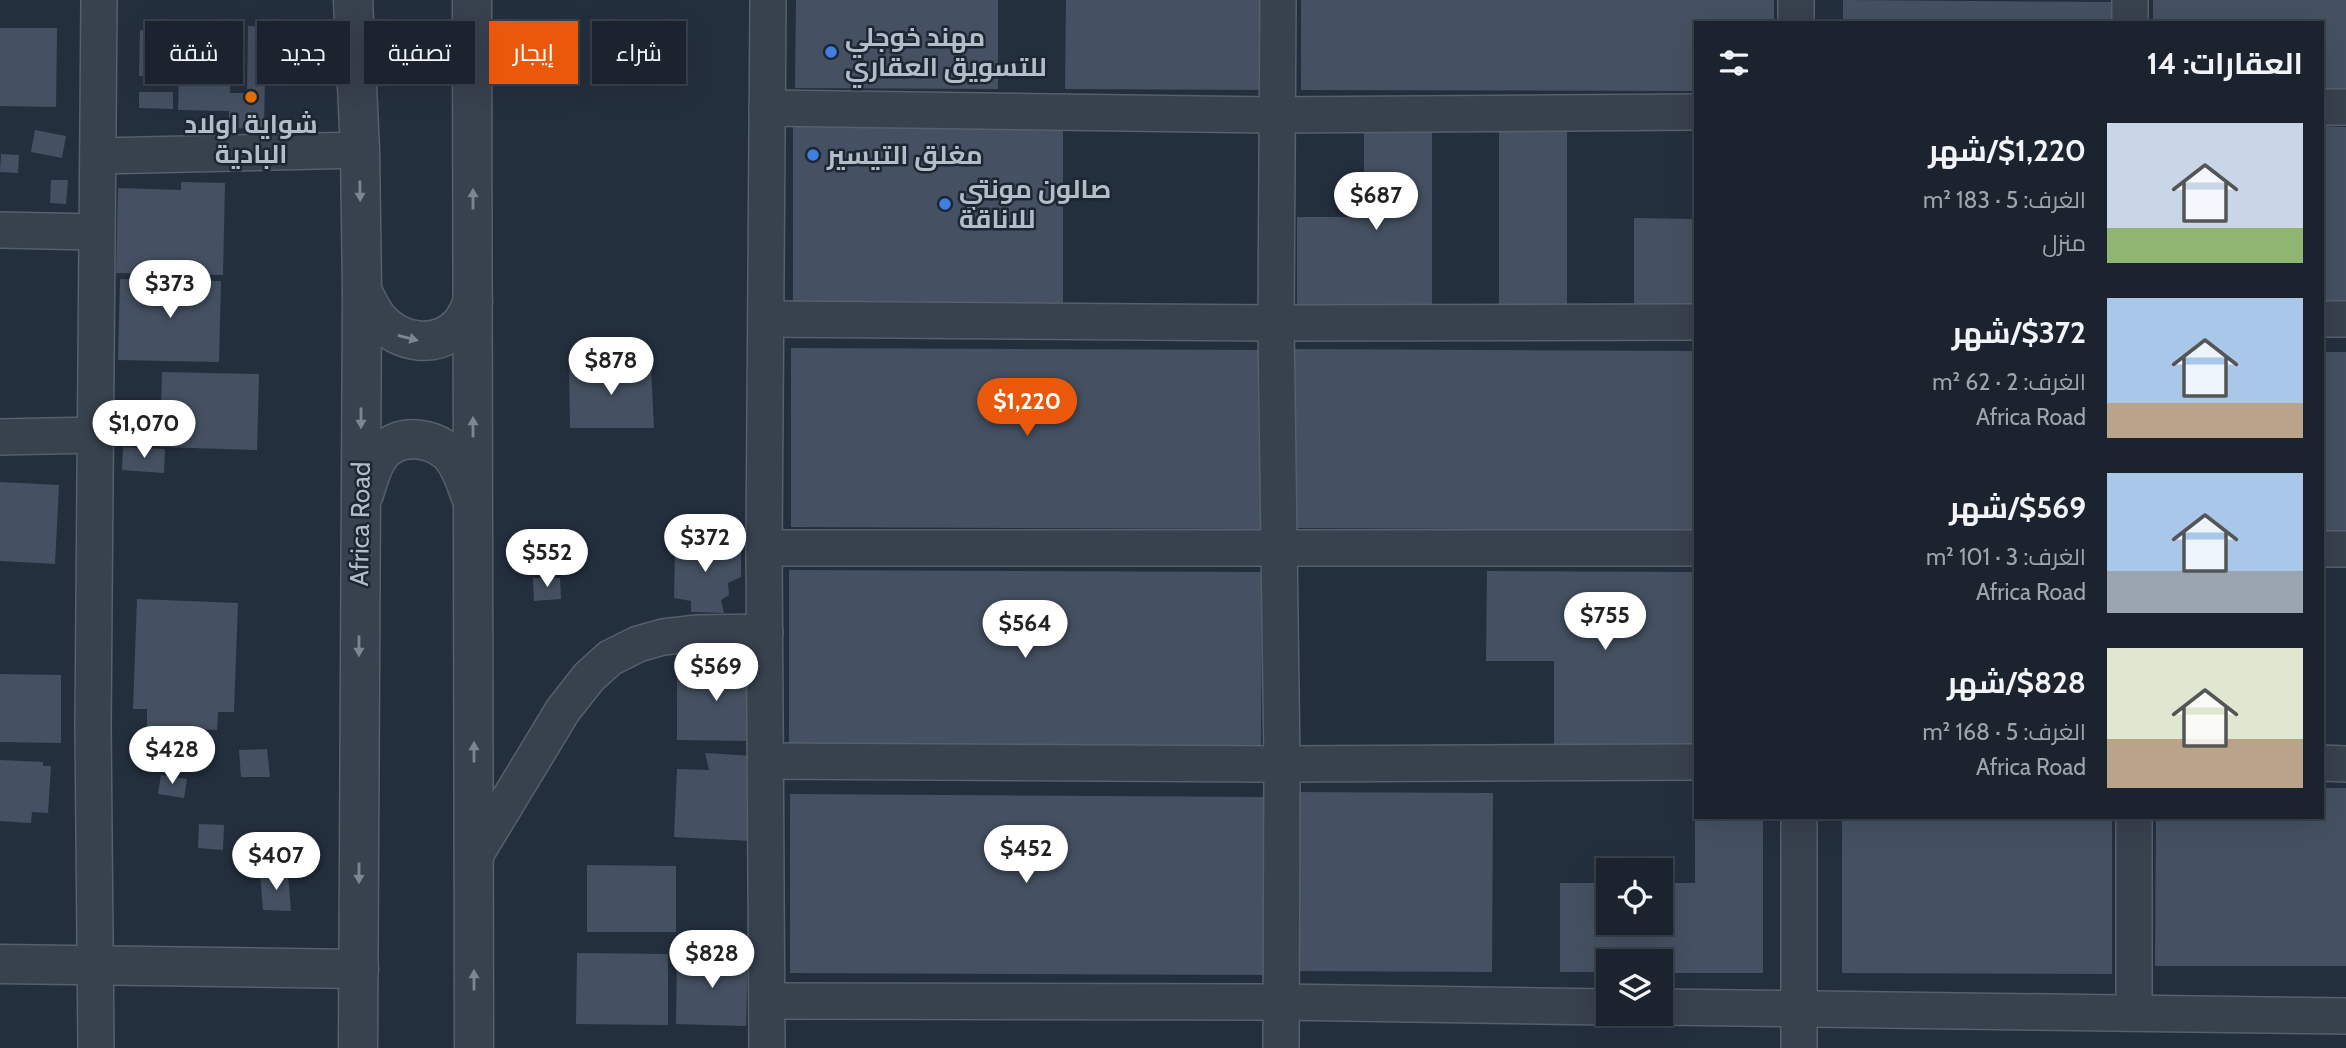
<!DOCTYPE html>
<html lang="ar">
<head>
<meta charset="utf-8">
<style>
  body { margin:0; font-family:Cabin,Cairo,sans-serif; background:#242b36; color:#f1f3f6; direction:rtl; height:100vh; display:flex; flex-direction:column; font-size:26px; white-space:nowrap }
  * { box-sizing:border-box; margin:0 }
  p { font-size:23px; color:#a0a4aa }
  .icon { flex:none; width:38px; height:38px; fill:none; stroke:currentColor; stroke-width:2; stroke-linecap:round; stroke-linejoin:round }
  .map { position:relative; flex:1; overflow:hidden; direction:ltr }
  .drawer { position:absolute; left:1694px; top:21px; width:630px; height:798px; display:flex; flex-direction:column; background:#1b232e; border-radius:0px; box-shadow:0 7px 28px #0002,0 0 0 2px #39404a; direction:rtl }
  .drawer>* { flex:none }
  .guide { position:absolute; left:21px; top:21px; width:665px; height:63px; direction:rtl; display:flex; gap:14px }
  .buttons { position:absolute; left:1596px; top:858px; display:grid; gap:14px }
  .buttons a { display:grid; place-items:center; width:77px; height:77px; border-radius:0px; background:#1b232e; box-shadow:0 7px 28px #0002,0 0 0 2px #39404a; font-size:35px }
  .price { position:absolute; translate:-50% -60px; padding:0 16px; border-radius:24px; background:#fff; color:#222; font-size:23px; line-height:46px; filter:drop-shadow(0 2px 4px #0008) }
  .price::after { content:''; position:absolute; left:50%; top:42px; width:21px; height:16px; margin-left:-10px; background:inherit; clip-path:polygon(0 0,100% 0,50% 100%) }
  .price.current { background:#ea580c; color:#fff }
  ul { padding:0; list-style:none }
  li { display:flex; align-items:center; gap:21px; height:175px; padding:0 21px }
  li span { display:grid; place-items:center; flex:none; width:196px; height:140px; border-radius:0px; color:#555 }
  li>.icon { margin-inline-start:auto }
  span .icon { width:84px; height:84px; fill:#fffc; stroke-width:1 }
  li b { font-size:30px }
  h2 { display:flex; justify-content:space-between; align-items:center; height:84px; padding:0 21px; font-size:30px }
  .chip { padding:0 24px; border-radius:0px; background:#1b232e; box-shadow:0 7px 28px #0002,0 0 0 2px #39404a; font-size:24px; line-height:63px }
  .chip.current { background:#ea580c; color:#fff }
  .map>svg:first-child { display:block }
</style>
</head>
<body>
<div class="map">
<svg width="2346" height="1048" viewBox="0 0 2346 1048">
  <rect width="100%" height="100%" fill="#242f3e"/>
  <g fill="#455162">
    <path d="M 796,0 L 998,0 L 998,89 L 795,88 Z"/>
    <path d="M 1066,0 L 1268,0 L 1268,90 L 1065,89 Z"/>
    <path d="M 1301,0 L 1774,0 L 1774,23 L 1696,23 L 1696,91 L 1301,90 Z"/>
    <path d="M 1843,0 L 2113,2 L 2113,23 L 1843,23 Z"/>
    <path d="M 2153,0 L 2346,0 L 2346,91 L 2322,91 L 2322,23 L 2153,23 Z"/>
    <path d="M 177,23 L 234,25 L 234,59 L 163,57 L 164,40 L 177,41 Z"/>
    <path d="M 248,26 L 266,27 L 264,129 L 229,128 L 229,111 L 178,110 L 179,73 L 230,74 L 230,93 L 247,93 Z"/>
    <path d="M 0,28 L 57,28 L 56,107 L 0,106 Z"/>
    <path d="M 140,30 L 162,31 L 161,77 L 139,76 Z"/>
    <path d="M 139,92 L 173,92 L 173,109 L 139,108 Z"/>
    <path d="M 793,126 L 1063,126 L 1063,305 L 793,304 Z"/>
    <path d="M 2322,126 L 2346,127 L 2346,305 L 2322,305 Z"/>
    <path d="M 1364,128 L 1432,128 L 1432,307 L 1297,306 L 1297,217 L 1364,217 Z"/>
    <path d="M 1499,129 L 1567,129 L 1567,308 L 1499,307 Z"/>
    <path d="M 35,130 L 66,136 L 62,158 L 31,152 Z"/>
    <path d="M 1,154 L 19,155 L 18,173 L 0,172 Z"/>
    <path d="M 51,180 L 68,180 L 66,204 L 50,203 Z"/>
    <path d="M 181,182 L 225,183 L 223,275 L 116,273 L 118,188 L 181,190 Z"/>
    <path d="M 1634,218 L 1696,219 L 1696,308 L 1634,308 Z"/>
    <path d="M 120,279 L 221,281 L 219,362 L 118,360 Z"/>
    <path d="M 791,348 L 1263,350 L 1263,529 L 791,527 Z"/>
    <path d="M 1294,349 L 1696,351 L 1696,530 L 1293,528 Z"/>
    <rect x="2322" y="352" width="24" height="179"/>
    <path d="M 569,364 L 651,366 L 654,428 L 570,428 Z"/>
    <path d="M 162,372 L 259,374 L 257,450 L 160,447 Z"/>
    <path d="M 123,447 L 165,449 L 164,473 L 122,470 Z"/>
    <path d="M 0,482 L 59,485 L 55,564 L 0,561 Z"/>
    <path d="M 534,538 L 569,538 L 570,560 L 528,560 Z"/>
    <path d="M 722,538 L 722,550 L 741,551 L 741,577 L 728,583 L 729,595 L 721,600 L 724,613 L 691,612 L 691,601 L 674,598 L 675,547 L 692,547 L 694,539 Z"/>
    <path d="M 789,570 L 1262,572 L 1261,751 L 789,749 Z"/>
    <path d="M 1487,571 L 1696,572 L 1696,751 L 1554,750 L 1554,661 L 1486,661 Z"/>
    <path d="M 533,578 L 560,578 L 561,599 L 534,601 Z"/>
    <path d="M 137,599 L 238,603 L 234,712 L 218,712 L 217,730 L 147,727 L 147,709 L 133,709 Z"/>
    <path d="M 677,666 L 756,667 L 755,741 L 677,740 Z"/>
    <path d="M 0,674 L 61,675 L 61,743 L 0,742 Z"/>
    <path d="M 267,749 L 270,777 L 241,777 L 239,750 Z"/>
    <path d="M 705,753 L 754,756 L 750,841 L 674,837 L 677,769 L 709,770 Z"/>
    <path d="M 0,760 L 43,762 L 43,766 L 51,766 L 48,813 L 32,812 L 31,823 L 0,821 Z"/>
    <path d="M 161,775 L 187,779 L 184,798 L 158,794 Z"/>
    <path d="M 2322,788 L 2346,788 L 2346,966 L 2155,966 L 2156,817 L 2322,817 Z"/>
    <path d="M 1290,792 L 1493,793 L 1492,972 L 1290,971 Z"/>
    <path d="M 790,794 L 1263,797 L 1263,975 L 790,973 Z"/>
    <path d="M 1695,817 L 1763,817 L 1763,973 L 1661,973 L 1661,961 L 1608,961 L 1608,972 L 1560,972 L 1560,883 L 1608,883 L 1608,922 L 1661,922 L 1661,883 L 1695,883 Z"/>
    <path d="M 1842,817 L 2112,817 L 2112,974 L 1842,973 Z"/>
    <path d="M 199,824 L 224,825 L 223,850 L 198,848 Z"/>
    <path d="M 587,865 L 676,866 L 676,932 L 587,932 Z"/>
    <path d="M 260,874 L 288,874 L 291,911 L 263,910 Z"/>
    <path d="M 577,953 L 668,954 L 668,1025 L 576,1024 Z"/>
    <path d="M 677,954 L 748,955 L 746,1026 L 676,1024 Z"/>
  </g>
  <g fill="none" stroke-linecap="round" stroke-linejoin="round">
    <g stroke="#565f6c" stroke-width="38">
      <g id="minor">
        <path d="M 1278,0 L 1276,323 L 1282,764 L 1281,1048"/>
        <path d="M 1796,0 L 1796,23"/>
        <path d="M 2130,0 L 2130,23"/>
        <path d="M 2322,107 L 2346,107"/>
        <path d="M 767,108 L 1277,115 L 1696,112"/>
        <path d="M 98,156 L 360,150"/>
        <path d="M 0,230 L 97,232"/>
        <path d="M 766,319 L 1276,323 L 1696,322"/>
        <path d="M 2322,319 L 2346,319"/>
        <path d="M 0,437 L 96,435"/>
        <path d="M 764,548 L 1696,548"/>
        <path d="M 2322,549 L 2346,549"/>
        <path d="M 767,761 L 1282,764 L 1696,762"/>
        <path d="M 2322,763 L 2346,764"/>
        <path d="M 1799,817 L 1799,1048"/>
        <path d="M 2134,817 L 2134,1012"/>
        <path d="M 474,857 L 563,710 L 589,677 L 610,658 L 638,644 L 663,637 L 698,633 L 765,632"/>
        <path d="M 768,1001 L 1280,1002 L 1608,1007"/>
        <path d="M 1661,1007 L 2346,1016"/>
        <path d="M 96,1048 L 93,725 L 99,0"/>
        <path d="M 767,1048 L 764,548 L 768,0"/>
      </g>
    </g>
    <g stroke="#565f6c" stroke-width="41">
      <g id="tertiary">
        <path d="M 353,0 L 360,150 L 362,291 L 358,1048"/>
        <path d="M 472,0 L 474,1048"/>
        <path d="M 362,291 C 367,300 372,312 379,320 C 399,343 437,350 460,325 C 466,318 470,309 473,301"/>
        <path d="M 364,494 C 368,482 371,468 378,458 C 394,431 437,435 454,459 C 462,470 466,483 470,495"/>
        <path d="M 0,964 L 359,969"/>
      </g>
    </g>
    <use href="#minor" stroke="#38414e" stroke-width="35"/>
    <use href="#tertiary" stroke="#38414e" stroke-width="38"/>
  </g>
  <defs><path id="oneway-solid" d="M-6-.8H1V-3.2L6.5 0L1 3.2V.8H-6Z" transform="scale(1.75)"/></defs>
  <g fill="#7c8592">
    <use href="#oneway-solid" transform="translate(360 191) rotate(89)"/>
    <use href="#oneway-solid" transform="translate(473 199) rotate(-90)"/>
    <use href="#oneway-solid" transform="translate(408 338) rotate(14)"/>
    <use href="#oneway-solid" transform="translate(361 418) rotate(90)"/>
    <use href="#oneway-solid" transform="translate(473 427) rotate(-90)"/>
    <use href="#oneway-solid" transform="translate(359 646) rotate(90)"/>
    <use href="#oneway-solid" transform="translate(474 752) rotate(-90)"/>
    <use href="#oneway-solid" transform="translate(359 873) rotate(90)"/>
    <use href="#oneway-solid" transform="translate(474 980) rotate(-90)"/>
  </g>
  <g fill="#3f7fe0" stroke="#1d2633" stroke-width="2.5">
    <circle cx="831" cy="52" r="7"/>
    <circle cx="813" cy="155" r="7"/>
    <circle cx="945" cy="204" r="7"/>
  </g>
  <circle fill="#e8710a" stroke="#1d2633" stroke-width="2.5" cx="251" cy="97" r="7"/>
  <g text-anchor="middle" stroke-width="5" stroke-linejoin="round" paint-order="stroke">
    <g font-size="26" font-weight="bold" fill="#b4bcc9" stroke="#1d2633" text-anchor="start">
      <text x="845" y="46">مهند خوجلي<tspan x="845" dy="30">للتسويق العقاري</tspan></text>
      <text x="251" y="133" text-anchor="middle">شواية اولاد<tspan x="251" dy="30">البادية</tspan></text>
      <text x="827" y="164">مغلق التيسير</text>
      <text x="959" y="198">صالون مونتي<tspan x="959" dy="30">للاناقة</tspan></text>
    </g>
    <g font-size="26" fill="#b4bcc9" stroke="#1d2633">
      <text transform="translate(360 524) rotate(-89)" y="9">Africa Road</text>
    </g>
  </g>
</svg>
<div class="buttons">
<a><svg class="icon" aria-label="locate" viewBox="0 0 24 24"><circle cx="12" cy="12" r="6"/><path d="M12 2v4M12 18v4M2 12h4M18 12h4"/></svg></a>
<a><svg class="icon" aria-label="layers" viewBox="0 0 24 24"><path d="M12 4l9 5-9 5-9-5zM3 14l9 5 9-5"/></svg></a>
</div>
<b class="price" style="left:1376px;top:232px">$687</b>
<b class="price" style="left:170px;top:320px">$373</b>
<b class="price" style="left:611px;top:397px">$878</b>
<b class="price current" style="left:1027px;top:438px">$1,220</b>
<b class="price" style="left:144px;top:460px">$1,070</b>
<b class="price" style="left:705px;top:574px">$372</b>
<b class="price" style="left:547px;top:589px">$552</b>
<b class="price" style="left:1605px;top:652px">$755</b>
<b class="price" style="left:1025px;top:660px">$564</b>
<b class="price" style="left:716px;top:703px">$569</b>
<b class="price" style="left:172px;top:786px">$428</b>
<b class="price" style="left:1026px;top:885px">$452</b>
<b class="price" style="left:276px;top:892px">$407</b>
<b class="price" style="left:712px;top:990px">$828</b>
<div class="guide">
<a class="chip">شراء</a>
<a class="chip current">إيجار</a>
<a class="chip">تصفية</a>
<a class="chip">جديد</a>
<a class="chip">شقة</a>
</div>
<section class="drawer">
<h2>العقارات: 14<svg class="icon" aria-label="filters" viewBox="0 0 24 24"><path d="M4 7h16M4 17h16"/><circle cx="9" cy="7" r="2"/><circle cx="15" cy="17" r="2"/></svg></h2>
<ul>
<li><span style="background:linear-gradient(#c9d6e8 75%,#8fb573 0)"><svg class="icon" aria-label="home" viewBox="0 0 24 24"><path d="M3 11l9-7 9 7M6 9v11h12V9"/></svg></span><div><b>$1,220/شهر</b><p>الغرف: 5 · 183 m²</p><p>منزل</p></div></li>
<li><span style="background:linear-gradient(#a9c7e8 75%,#b9a48a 0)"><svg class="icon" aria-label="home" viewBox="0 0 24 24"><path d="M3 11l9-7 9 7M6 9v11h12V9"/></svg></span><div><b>$372/شهر</b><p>الغرف: 2 · 62 m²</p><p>Africa Road</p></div></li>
<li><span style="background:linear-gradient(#a9c7e8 70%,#9aa5b1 0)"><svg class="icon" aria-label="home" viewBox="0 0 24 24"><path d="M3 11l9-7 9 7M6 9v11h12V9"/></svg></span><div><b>$569/شهر</b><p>الغرف: 3 · 101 m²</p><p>Africa Road</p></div></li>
<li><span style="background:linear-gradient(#dfe7d0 65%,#b9a48a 0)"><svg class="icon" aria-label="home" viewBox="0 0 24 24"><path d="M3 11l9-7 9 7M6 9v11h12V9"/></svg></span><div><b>$828/شهر</b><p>الغرف: 5 · 168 m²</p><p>Africa Road</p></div></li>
</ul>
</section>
</div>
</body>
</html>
